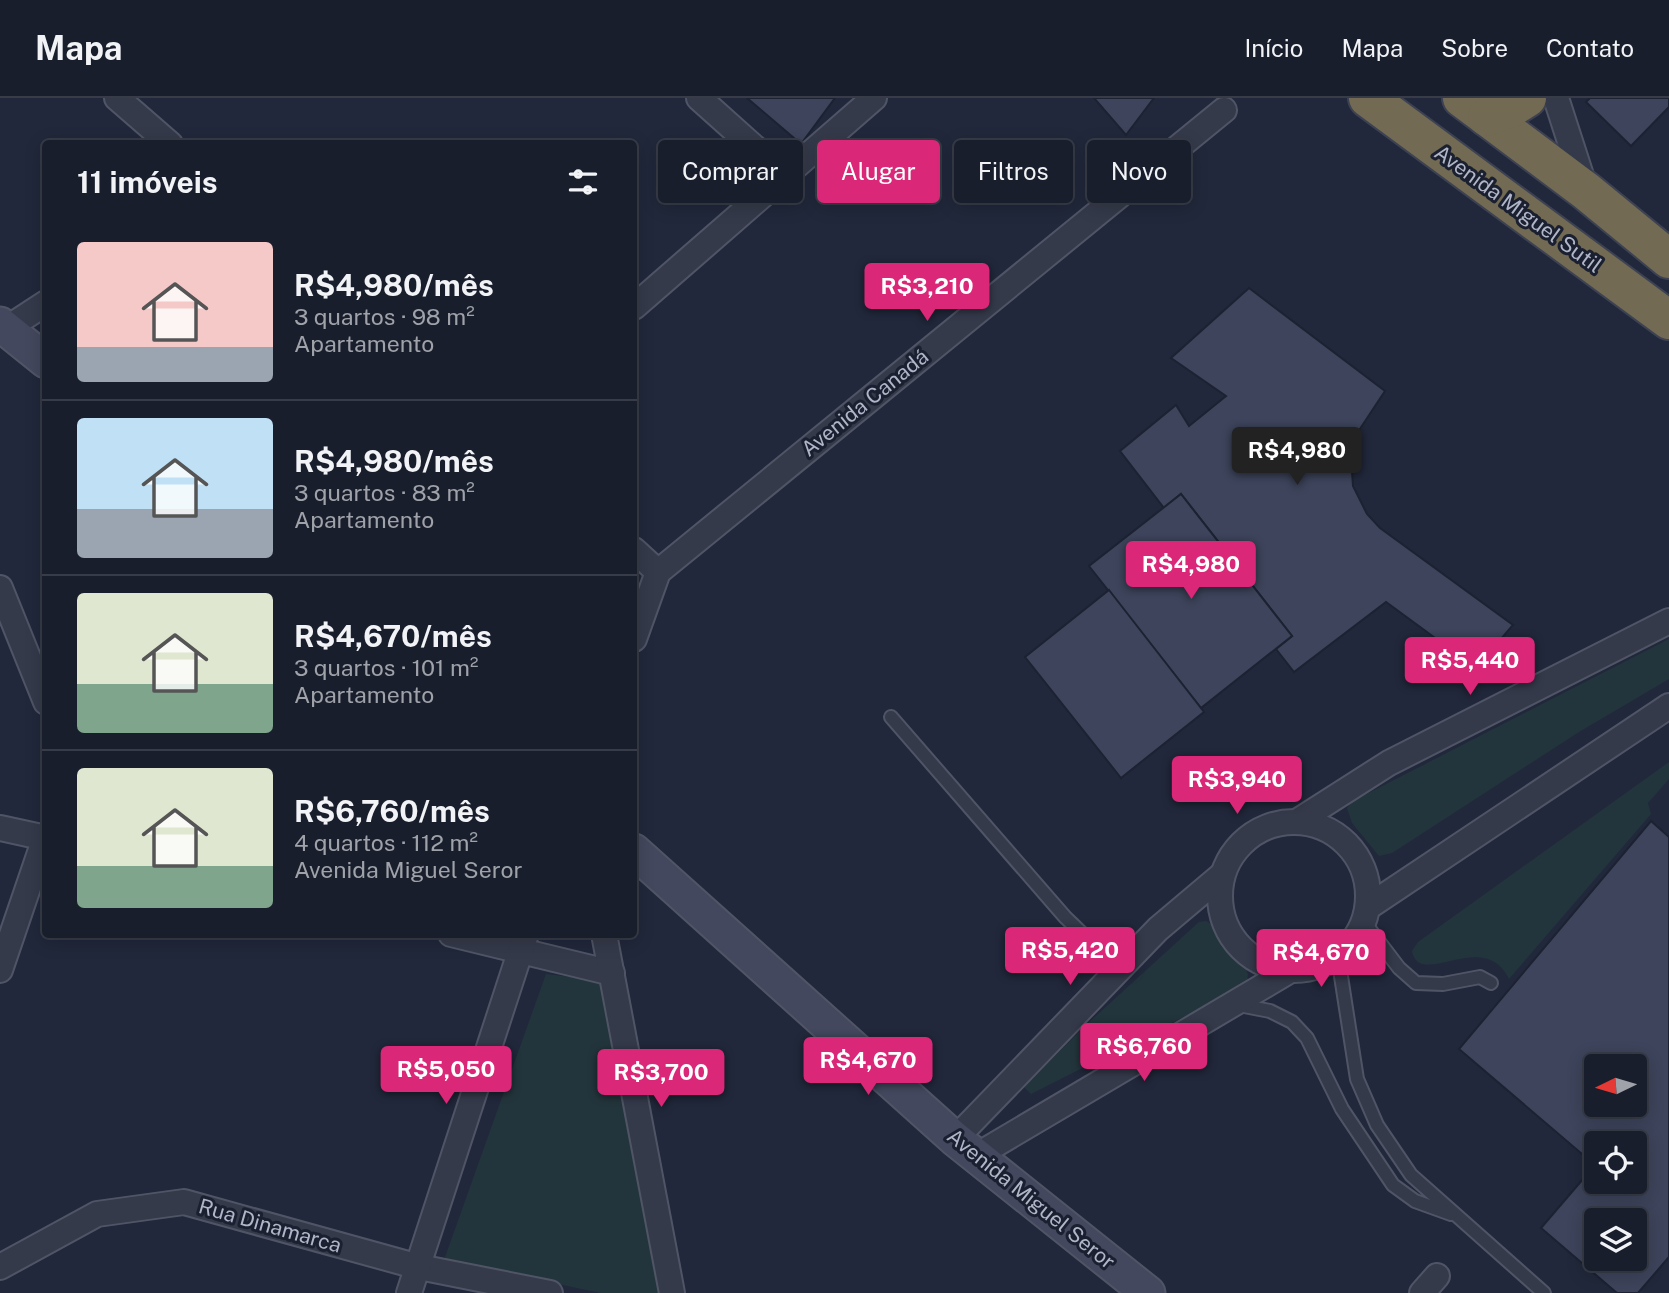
<!DOCTYPE html>
<html lang="pt">
<head>
<meta charset="utf-8">
<style>
  body { margin:0; font-family:"Public Sans",sans-serif; background:#262b38; color:#f1f3f6; height:100vh; display:flex; flex-direction:column; font-size:26px; white-space:nowrap }
  * { box-sizing:border-box; margin:0 }
  p { font-size:23px; color:#9fa2a9 }
  .icon { flex:none; width:38px; height:38px; fill:none; stroke:currentColor; stroke-width:2; stroke-linecap:round; stroke-linejoin:round }
  .map { position:relative; flex:1; overflow:hidden }
  .panel { position:absolute; left:42px; top:42px; width:595px; height:798px; display:flex; flex-direction:column; background:#191e2c; border-radius:7px; box-shadow:0 4px 18px #0003,0 0 0 2px #373c48 }
  .panel>* { flex:none }
  .hud { position:absolute; left:658px; top:42px; width:665px; height:63px; display:flex; gap:14px }
  .needle { width:46px; rotate:265deg }
  .controls { position:absolute; left:1584px; top:956px; display:grid; gap:14px }
  .controls a { display:grid; place-items:center; width:63px; height:63px; border-radius:7px; background:#191e2c; box-shadow:0 4px 18px #0003,0 0 0 2px #373c48; font-size:35px }
  .price { position:absolute; translate:-50% -60px; padding:0 16px; border-radius:7px; background:#db2777; color:#fff; font-size:23px; line-height:46px; filter:drop-shadow(0 2px 4px #0008) }
  .price::after { content:''; position:absolute; left:50%; top:42px; width:21px; height:16px; margin-left:-10px; background:inherit; clip-path:polygon(0 0,100% 0,50% 100%) }
  .price.current { background:#222; color:#fff }
  ul { padding:0; list-style:none }
  li { display:flex; align-items:center; gap:21px; height:175px; padding:0 35px }
  li+li { border-top:2px solid #373c48 }
  li span { display:grid; place-items:center; flex:none; width:196px; height:140px; border-radius:7px; color:#555 }
  li>.icon { margin-inline-start:auto }
  span .icon { width:84px; height:84px; fill:#fffc; stroke-width:1 }
  li b { font-size:30px }
  h2 { display:flex; justify-content:space-between; align-items:center; height:84px; padding:0 35px; font-size:30px }
  .chip { padding:0 24px; border-radius:7px; background:#191e2c; box-shadow:0 4px 18px #0003,0 0 0 2px #373c48; font-size:24px; line-height:63px }
  .chip.current { background:#db2777; color:#fff }
  header { display:flex; align-items:center; gap:42px; box-sizing:border-box; height:98px; padding:0 35px; background:#191e2c; border-bottom:2px solid #373c48 }
  header strong { font-size:33px }
  nav { display:flex; gap:38px; margin-inline-start:auto; font-size:24px }
  .map>svg:first-child { display:block }
</style>
</head>
<body>
<header>
<strong>Mapa</strong>
<nav><a>Início</a><a>Mapa</a><a>Sobre</a><a>Contato</a></nav>
</header>
<div class="map">
<svg width="1669" height="1195" viewBox="0 0 1669 1195">
  <rect width="100%" height="100%" fill="#21283b"/>
  <g fill="#23353c">
    <path d="M 1669,541 L 1669,581 L 1579,634 L 1392,755 L 1379,758 L 1352,725 L 1347,710 L 1353,703 Z"/>
    <path d="M 1669,664 L 1669,681 L 1648,705 L 1651,716 L 1509,881 C 1484,829 1419,892 1412,853 L 1418,844 Z"/>
    <path d="M 1206,823 L 1211,826 L 1230,856 L 1245,869 L 1248,876 L 1247,884 L 1237,892 L 1031,996 L 1024,989 L 1085,928 L 1199,824 Z"/>
    <path d="M 546,876 L 605,883 L 662,1195 L 601,1195 L 444,1162 Z"/>
  </g>
  <g fill="#3d445b" stroke="#1c2232" stroke-width="2" fill-rule="evenodd">
    <path d="M 747,0 L 835,0 L 801,46 Z"/>
    <path d="M 1094,0 L 1154,0 L 1126,37 Z"/>
    <path d="M 1590,0 L 1669,0 L 1669,9 L 1631,48 L 1586,4 Z"/>
    <path d="M 1249,190 L 1385,293 L 1356,337 L 1351,359 L 1353,388 L 1367,416 L 1380,430 L 1513,527 L 1476,570 L 1386,504 L 1294,574 L 1276,551 L 1292,538 L 1181,396 L 1164,410 L 1120,353 L 1176,307 L 1189,328 L 1226,298 L 1171,260 Z"/>
    <path d="M 1181,396 L 1292,538 L 1201,610 L 1089,468 Z"/>
    <path d="M 1109,492 L 1204,614 L 1121,680 L 1025,559 Z"/>
    <path d="M 1651,723 L 1669,739 L 1669,1159 L 1638,1195 L 1617,1195 L 1541,1130 L 1595,1067 L 1459,951 ZM 1596,968 L 1634,968 L 1634,1006 L 1596,1006 ZM 1596,1045 L 1634,1045 L 1634,1083 L 1596,1083 ZM 1596,1122 L 1634,1122 L 1634,1160 L 1596,1160 Z"/>
  </g>
  <g fill="none" stroke-linecap="round" stroke-linejoin="round">
    <g stroke="#505566" stroke-width="16">
      <g id="lane">
        <path d="M 891,619 L 1065,819 L 1119,871"/>
        <path d="M 1364,824 L 1399,870 L 1416,885 L 1443,886 L 1480,879 L 1491,885"/>
        <path d="M 1338,859 L 1357,981 L 1377,1027 L 1411,1077 L 1544,1195"/>
        <path d="M 1239,907 L 1270,913 L 1292,924 L 1307,940 L 1342,1011 L 1393,1087 L 1415,1103 L 1451,1116"/>
      </g>
    </g>
    <g stroke="#505566" stroke-width="28">
      <g id="street">
        <path d="M 117,0 L 170,46"/>
        <path d="M 699,0 L 785,77"/>
        <path d="M 1556,0 L 1586,93"/>
        <path d="M 634,209 L 874,0"/>
        <path d="M 0,235 L 46,205"/>
        <path d="M 634,452 L 658,474"/>
        <path d="M 0,490 L 46,604"/>
        <path d="M 634,541 L 658,474 L 1224,12"/>
        <path d="M 1298,723 L 1389,665 L 1669,523"/>
        <circle cx="1294" cy="798" r="74"/>
        <path d="M 0,730 L 46,740"/>
        <path d="M 1368,809 L 1669,608"/>
        <path d="M 451,836 L 612,875"/>
        <path d="M 604,836 L 672,1195"/>
        <path d="M 0,872 L 46,737"/>
        <path d="M 955,1041 L 1158,831 L 1222,777"/>
        <path d="M 976,1058 L 1289,873"/>
        <path d="M 0,1169 L 97,1116 L 184,1104 L 419,1169 L 550,1195"/>
        <path d="M 409,1195 L 526,836"/>
        <path d="M 1422,1195 L 1437,1178"/>
      </g>
    </g>
    <g stroke="#505566" stroke-width="37">
      <g id="secondary">
        <path d="M 0,226 L 46,263"/>
        <path d="M 634,753 L 955,1041 L 1148,1195"/>
      </g>
    </g>
    <g stroke="#3d4253" stroke-width="42">
      <g id="highway">
        <path d="M 1368,0 L 1669,222"/>
        <path d="M 1462,0 L 1586,93 L 1669,161"/>
        <path d="M 1487,19 L 1511,10 L 1527,0"/>
      </g>
    </g>
    <use href="#lane" stroke="#353a4b" stroke-width="12"/>
    <use href="#street" stroke="#353a4b" stroke-width="24"/>
    <use href="#secondary" stroke="#43485e" stroke-width="33"/>
    <use href="#highway" stroke="#726a52" stroke-width="38"/>
  </g>
  <g text-anchor="middle" stroke-width="6" stroke-linejoin="round" paint-order="stroke">
    <g font-size="21" fill="#b0b5c7" stroke="#1a2030">
      <text transform="translate(1518 111) rotate(36)" y="7">Avenida Miguel Sutil</text>
      <text transform="translate(865 305) rotate(-39)" y="7">Avenida Canadá</text>
      <text transform="translate(1031 1101) rotate(39)" y="7">Avenida Miguel Seror</text>
      <text transform="translate(270 1128) rotate(16)" y="7">Rua Dinamarca</text>
    </g>
  </g>
</svg>
<div class="controls">
<a><svg class="needle" viewBox="-14 -14 28 28"><path d="M0-13l5 13h-10z" fill="#e53935"/><path d="M0 13l5-13h-10z" fill="#9fa2a9"/></svg></a>
<a><svg class="icon" aria-label="locate" viewBox="0 0 24 24"><circle cx="12" cy="12" r="6"/><path d="M12 2v4M12 18v4M2 12h4M18 12h4"/></svg></a>
<a><svg class="icon" aria-label="layers" viewBox="0 0 24 24"><path d="M12 4l9 5-9 5-9-5zM3 14l9 5 9-5"/></svg></a>
</div>
<b class="price" style="left:927px;top:225px">R$3,210</b>
<b class="price current" style="left:1297px;top:389px">R$4,980</b>
<b class="price" style="left:1191px;top:503px">R$4,980</b>
<b class="price" style="left:1470px;top:599px">R$5,440</b>
<b class="price" style="left:1237px;top:718px">R$3,940</b>
<b class="price" style="left:1070px;top:889px">R$5,420</b>
<b class="price" style="left:1321px;top:891px">R$4,670</b>
<b class="price" style="left:1144px;top:985px">R$6,760</b>
<b class="price" style="left:868px;top:999px">R$4,670</b>
<b class="price" style="left:446px;top:1008px">R$5,050</b>
<b class="price" style="left:661px;top:1011px">R$3,700</b>
<div class="hud">
<a class="chip">Comprar</a>
<a class="chip current">Alugar</a>
<a class="chip">Filtros</a>
<a class="chip">Novo</a>
</div>
<section class="panel">
<h2>11 imóveis<svg class="icon" aria-label="filters" viewBox="0 0 24 24"><path d="M4 7h16M4 17h16"/><circle cx="9" cy="7" r="2"/><circle cx="15" cy="17" r="2"/></svg></h2>
<ul>
<li><span style="background:linear-gradient(#f6c9c9 75%,#9aa5b1 0)"><svg class="icon" aria-label="home" viewBox="0 0 24 24"><path d="M3 11l9-7 9 7M6 9v11h12V9"/></svg></span><div><b>R$4,980/mês</b><p>3 quartos · 98 m²</p><p>Apartamento</p></div></li>
<li><span style="background:linear-gradient(#bfe0f5 65%,#9aa5b1 0)"><svg class="icon" aria-label="home" viewBox="0 0 24 24"><path d="M3 11l9-7 9 7M6 9v11h12V9"/></svg></span><div><b>R$4,980/mês</b><p>3 quartos · 83 m²</p><p>Apartamento</p></div></li>
<li><span style="background:linear-gradient(#dfe7d0 65%,#7fa58c 0)"><svg class="icon" aria-label="home" viewBox="0 0 24 24"><path d="M3 11l9-7 9 7M6 9v11h12V9"/></svg></span><div><b>R$4,670/mês</b><p>3 quartos · 101 m²</p><p>Apartamento</p></div></li>
<li><span style="background:linear-gradient(#dfe7d0 70%,#7fa58c 0)"><svg class="icon" aria-label="home" viewBox="0 0 24 24"><path d="M3 11l9-7 9 7M6 9v11h12V9"/></svg></span><div><b>R$6,760/mês</b><p>4 quartos · 112 m²</p><p>Avenida Miguel Seror</p></div></li>
</ul>
</section>
</div>
</body>
</html>
